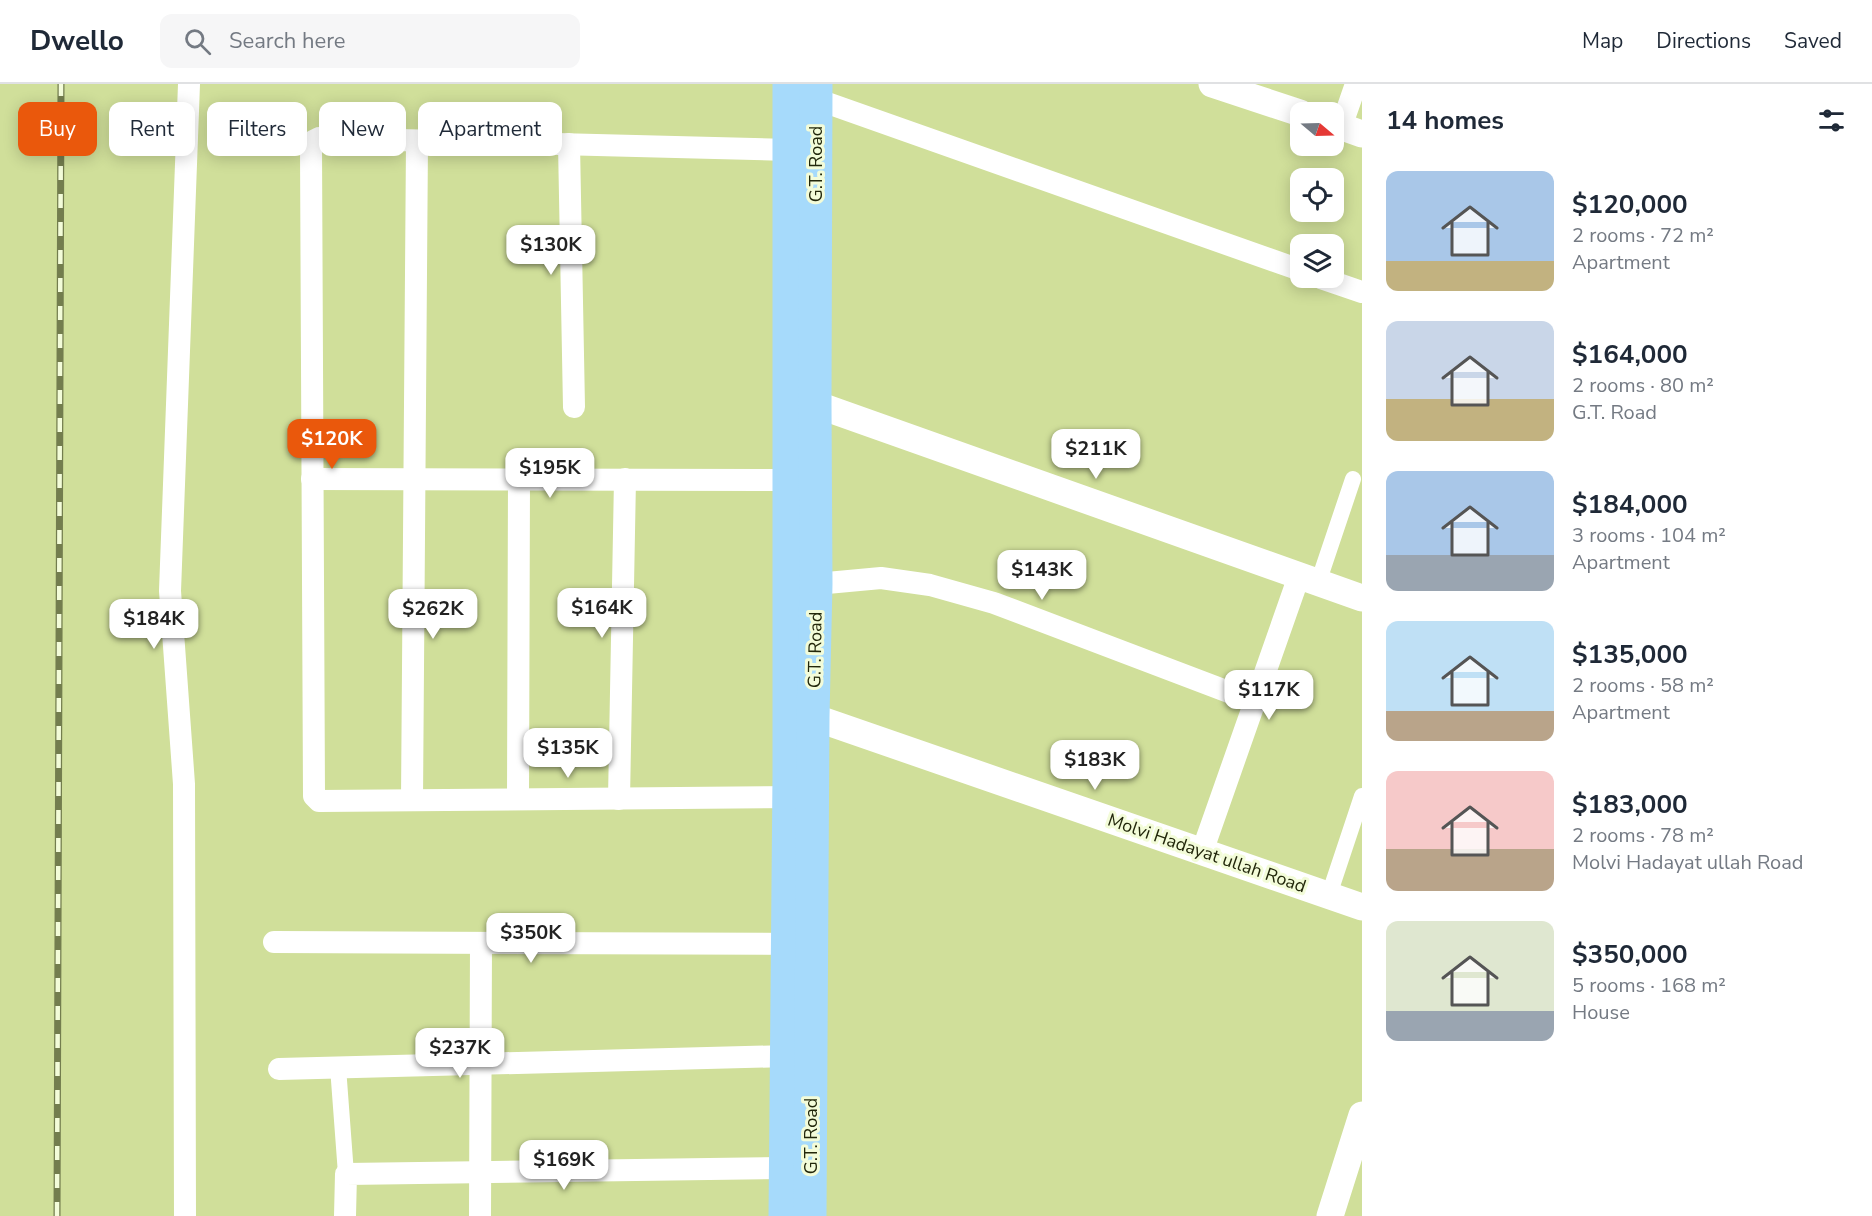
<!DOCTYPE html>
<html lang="en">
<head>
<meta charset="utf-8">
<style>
  body { margin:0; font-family:"Nunito Sans",sans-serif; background:#f6f6f7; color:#1f2937; height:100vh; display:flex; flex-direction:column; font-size:22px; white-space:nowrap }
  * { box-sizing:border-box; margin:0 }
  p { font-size:20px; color:#747a83 }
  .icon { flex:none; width:33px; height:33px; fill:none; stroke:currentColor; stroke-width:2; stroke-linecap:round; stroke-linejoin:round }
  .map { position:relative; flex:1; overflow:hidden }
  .details { display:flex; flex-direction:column; background:#fff; width:510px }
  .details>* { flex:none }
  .guide { position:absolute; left:18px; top:18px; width:570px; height:54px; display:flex; gap:12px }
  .needle { width:39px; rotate:109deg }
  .buttons { position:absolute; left:1290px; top:18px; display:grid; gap:12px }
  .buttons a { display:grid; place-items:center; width:54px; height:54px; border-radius:12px; background:#fff; box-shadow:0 3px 15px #0003; font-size:30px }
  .price { position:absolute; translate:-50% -51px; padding:0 14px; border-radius:12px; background:#fff; color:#222; font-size:20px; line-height:39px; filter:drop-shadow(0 2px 3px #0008) }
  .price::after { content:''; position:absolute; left:50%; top:36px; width:18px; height:14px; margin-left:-9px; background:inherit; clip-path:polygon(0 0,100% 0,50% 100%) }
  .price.selected { background:#ea580c; color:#fff }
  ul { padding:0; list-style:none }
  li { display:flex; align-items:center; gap:18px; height:150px; padding:0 24px }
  li span { display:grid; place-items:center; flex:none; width:168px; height:120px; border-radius:12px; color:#555 }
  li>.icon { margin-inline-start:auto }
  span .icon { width:72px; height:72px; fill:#fffc; stroke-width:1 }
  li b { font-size:26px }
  h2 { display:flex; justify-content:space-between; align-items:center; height:72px; padding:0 24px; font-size:26px }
  .pill { padding:0 21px; border-radius:12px; background:#fff; box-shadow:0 3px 15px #0003; font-size:21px; line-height:54px }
  .pill.selected { background:#ea580c; color:#fff }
  header { display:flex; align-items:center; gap:36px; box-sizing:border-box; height:84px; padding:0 30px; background:#fff; border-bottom:2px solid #e0e1e3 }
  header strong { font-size:28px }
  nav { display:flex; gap:33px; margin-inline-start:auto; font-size:21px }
  .search { width:420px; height:54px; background:#f6f6f7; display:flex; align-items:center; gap:15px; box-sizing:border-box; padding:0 21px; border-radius:12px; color:#747a83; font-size:22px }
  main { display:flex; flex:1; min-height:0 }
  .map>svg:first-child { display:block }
</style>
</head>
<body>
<header>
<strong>Dwello</strong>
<div class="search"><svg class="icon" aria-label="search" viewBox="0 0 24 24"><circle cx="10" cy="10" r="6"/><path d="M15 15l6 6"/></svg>Search here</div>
<nav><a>Map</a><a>Directions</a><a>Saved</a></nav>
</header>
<main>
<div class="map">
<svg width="1362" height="1132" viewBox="0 0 1362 1132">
  <rect width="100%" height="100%" fill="#d0df9a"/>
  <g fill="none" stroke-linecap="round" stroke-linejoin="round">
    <g stroke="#fff" stroke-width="16">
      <path d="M 1318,499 L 1353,395"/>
      <path d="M 1329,811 L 1362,712"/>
      <path d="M 338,983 L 346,1090"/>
    </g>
    <g stroke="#fff" stroke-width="22">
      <path d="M 816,15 L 1300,186"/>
      <path d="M 1341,43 L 1356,0"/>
      <path d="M 569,60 L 574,323"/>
      <path d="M 789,66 L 319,54 L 313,57 L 311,64 L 314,712 L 319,717 L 803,713"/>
      <path d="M 1321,194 L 1362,208"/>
      <path d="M 312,395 L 789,396"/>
      <path d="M 816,500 L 881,494 L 930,501 L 994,519 L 1255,618"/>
      <path d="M 518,715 L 519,395"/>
      <path d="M 619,715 L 625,395"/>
      <path d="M 412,716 L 417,57"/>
      <path d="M 1202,768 L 1299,492"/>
      <path d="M 274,858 L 801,860"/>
      <path d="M 279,985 L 787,972"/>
      <path d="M 185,1132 L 184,700 L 170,507 L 189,0"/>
      <path d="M 345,1132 L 346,1090 L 785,1084"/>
      <path d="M 480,1132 L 481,859"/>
    </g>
    <g stroke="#fff" stroke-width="27">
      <path d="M 1212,0 L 1300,29"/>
      <path d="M 1334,40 L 1362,50"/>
      <path d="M 815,320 L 1362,514"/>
      <path d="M 813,633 L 1362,823"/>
      <path d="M 1330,1132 L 1362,1031"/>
    </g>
    <g stroke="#a6dafb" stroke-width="33">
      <path d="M 785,1132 L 789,691 L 789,0"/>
      <path d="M 810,1132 L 813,633 L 816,500 L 815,320 L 816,0"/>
    </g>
    <g stroke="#737d4e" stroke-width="7">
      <path id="rail" d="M 57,1132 L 61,0"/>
    </g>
    <use href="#rail" stroke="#f3fcd9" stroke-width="4.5" stroke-dasharray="14" stroke-linecap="butt"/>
  </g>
  <g text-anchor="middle" stroke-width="6" stroke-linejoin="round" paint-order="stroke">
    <g font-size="18" fill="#22270b" stroke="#f3fcd9">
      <text transform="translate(816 80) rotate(-90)" y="6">G.T. Road</text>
      <text transform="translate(815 566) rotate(-89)" y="6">G.T. Road</text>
      <text transform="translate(1207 769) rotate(19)" y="6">Molvi Hadayat ullah Road</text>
      <text transform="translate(811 1052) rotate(-90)" y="6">G.T. Road</text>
    </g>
  </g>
</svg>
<div class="buttons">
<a><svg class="needle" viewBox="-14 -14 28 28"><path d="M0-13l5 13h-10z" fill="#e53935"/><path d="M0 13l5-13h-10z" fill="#747a83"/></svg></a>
<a><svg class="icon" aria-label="locate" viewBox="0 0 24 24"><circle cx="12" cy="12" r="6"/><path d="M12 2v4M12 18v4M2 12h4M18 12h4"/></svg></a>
<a><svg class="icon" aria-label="layers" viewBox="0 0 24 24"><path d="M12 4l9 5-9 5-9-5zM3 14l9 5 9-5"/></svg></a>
</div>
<b class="price" style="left:551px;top:192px">$130K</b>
<b class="price selected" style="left:332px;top:386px">$120K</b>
<b class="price" style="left:1096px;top:396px">$211K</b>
<b class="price" style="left:550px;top:415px">$195K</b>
<b class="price" style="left:1042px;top:517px">$143K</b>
<b class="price" style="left:602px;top:555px">$164K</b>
<b class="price" style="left:433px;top:556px">$262K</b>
<b class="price" style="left:154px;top:566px">$184K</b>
<b class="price" style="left:1269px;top:637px">$117K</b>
<b class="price" style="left:568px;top:695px">$135K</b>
<b class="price" style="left:1095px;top:707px">$183K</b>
<b class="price" style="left:531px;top:880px">$350K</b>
<b class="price" style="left:460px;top:995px">$237K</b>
<b class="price" style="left:564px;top:1107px">$169K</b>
<div class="guide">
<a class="pill selected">Buy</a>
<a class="pill">Rent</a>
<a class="pill">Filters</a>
<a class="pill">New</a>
<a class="pill">Apartment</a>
</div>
</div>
<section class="details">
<h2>14 homes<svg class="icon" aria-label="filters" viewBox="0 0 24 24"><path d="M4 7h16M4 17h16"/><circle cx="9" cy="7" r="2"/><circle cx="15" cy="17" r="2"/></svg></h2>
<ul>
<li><span style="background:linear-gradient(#a9c7e8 75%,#c2b280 0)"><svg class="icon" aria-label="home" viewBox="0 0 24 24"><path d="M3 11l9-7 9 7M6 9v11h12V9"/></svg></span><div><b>$120,000</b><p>2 rooms · 72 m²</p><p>Apartment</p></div></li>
<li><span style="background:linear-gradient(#c9d6e8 65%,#c2b280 0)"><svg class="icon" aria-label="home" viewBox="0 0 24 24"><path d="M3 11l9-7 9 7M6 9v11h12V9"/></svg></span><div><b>$164,000</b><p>2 rooms · 80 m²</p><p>G.T. Road</p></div></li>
<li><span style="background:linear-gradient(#a9c7e8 70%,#9aa5b1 0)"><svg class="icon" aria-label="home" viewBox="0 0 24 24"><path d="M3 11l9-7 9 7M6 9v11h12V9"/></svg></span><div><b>$184,000</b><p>3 rooms · 104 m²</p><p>Apartment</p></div></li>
<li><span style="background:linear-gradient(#bfe0f5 75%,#b9a48a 0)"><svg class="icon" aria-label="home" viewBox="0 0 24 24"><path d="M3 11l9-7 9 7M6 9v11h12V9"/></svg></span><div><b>$135,000</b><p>2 rooms · 58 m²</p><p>Apartment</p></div></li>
<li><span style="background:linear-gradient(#f6c9c9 65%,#b9a48a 0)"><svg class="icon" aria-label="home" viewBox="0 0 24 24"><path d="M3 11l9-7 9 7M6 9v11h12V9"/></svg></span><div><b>$183,000</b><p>2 rooms · 78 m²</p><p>Molvi Hadayat ullah Road</p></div></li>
<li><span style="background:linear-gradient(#dfe7d0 75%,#9aa5b1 0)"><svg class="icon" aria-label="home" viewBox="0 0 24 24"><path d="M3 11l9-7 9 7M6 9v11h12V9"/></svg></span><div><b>$350,000</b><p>5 rooms · 168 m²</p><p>House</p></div></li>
</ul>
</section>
</main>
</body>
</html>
